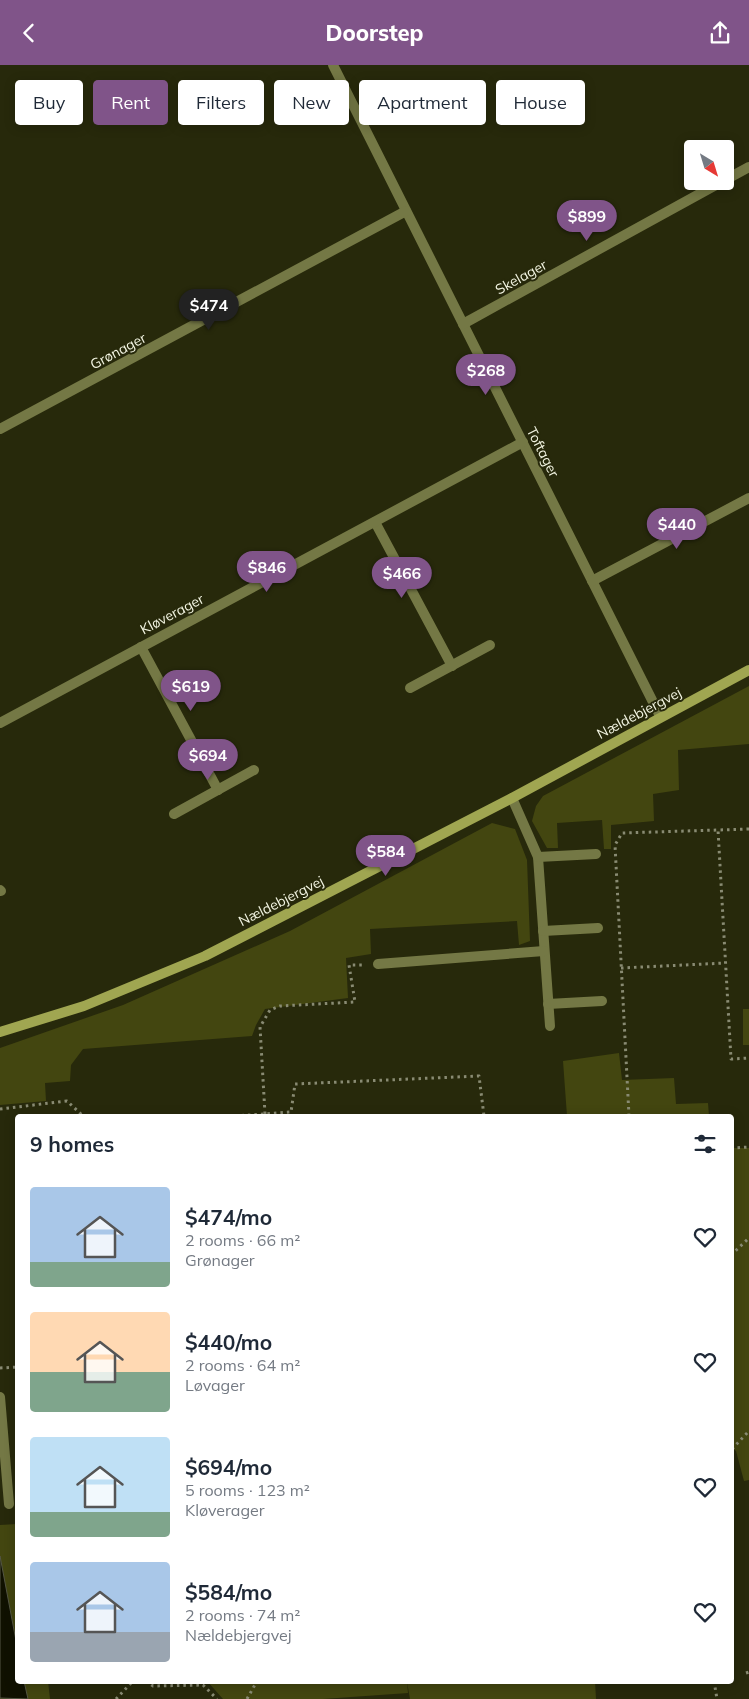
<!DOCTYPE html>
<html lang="en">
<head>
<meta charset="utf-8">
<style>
  body { margin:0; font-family:Mulish,sans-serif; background:#f2f2f3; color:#1f2937; height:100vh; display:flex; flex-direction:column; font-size:19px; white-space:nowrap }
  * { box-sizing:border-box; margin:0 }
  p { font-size:16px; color:#747a83 }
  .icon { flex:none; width:28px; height:28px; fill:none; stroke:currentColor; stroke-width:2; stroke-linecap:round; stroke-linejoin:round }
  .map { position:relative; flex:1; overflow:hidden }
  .panel { position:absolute; left:15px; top:1049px; width:719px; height:570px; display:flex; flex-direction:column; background:#fff; border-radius:5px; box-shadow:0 2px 12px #0003 }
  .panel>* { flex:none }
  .top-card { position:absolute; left:15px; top:15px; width:720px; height:45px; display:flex; gap:10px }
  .needle { width:32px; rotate:142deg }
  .buttons { position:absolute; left:684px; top:75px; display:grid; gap:10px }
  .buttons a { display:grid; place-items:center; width:50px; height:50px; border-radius:5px; background:#fff; box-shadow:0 2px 12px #0003; font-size:25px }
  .price { position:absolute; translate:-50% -42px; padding:0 11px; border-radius:18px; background:#805489; color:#fff; font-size:16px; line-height:32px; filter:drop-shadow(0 1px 2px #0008) }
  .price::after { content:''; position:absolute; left:50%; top:30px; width:15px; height:11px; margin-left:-8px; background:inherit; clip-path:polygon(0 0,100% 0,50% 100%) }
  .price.active { background:#222; color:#fff }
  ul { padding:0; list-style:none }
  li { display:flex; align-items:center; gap:15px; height:125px; padding:0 15px }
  li span { display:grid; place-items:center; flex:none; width:140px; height:100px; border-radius:5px; color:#555 }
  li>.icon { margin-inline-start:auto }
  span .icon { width:60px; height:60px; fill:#fffc; stroke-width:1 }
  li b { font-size:21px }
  h2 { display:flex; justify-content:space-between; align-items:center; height:60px; padding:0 15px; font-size:21px }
  .pill { padding:0 18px; border-radius:5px; background:#fff; box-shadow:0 2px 12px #0003; font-size:18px; line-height:45px }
  .pill.active { background:#805489; color:#fff }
  header { display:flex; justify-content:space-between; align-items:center; height:65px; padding:0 15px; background:#805489; color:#fff; font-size:22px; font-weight:800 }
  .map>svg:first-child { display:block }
</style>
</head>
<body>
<header><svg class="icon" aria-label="back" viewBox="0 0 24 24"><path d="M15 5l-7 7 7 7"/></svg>Doorstep<svg class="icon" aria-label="share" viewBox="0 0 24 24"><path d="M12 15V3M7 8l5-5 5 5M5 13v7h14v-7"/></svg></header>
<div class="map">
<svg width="749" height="1634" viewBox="0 0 749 1634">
  <rect width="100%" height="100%" fill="#27290b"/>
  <g fill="#434610">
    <path d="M 749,621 L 749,679 L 678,685 L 679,725 L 653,729 L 654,756 L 611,760 L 611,784 L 604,784 L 602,755 L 557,758 L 558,783 L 547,783 L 532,756 L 536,741 L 543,731 Z"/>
    <path d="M 492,758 L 515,764 L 527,795 L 530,876 L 519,880 L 517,856 L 370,864 L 371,889 L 346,893 L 348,933 L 265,944 L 256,960 L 252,971 L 83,984 L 71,1000 L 70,1016 L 45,1018 L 46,1036 L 0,1040 L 0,983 L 123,940 L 290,866 Z"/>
    <rect x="743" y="944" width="6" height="36"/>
    <path d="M 619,988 L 622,1015 L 674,1013 L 676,1039 L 708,1038 L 709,1051 L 567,1051 L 563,996 Z"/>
    <path d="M 731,1083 L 749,1083 L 749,1415 L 744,1416 L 736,1386 L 731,1382 Z"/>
    <path d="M 17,1459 L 18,1616 L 48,1616 L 50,1634 L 0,1634 L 0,1460 Z"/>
    <path d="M 207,1616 L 595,1616 L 596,1634 L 410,1634 L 407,1617 L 408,1628 L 323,1634 L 223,1634 Z"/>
  </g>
  <path fill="#101100" stroke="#545644" d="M 0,1491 L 17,1581 L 18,1616 L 24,1616 L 28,1634 L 0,1633 Z"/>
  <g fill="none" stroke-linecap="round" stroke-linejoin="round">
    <g stroke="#898b73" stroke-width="3" stroke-dasharray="2.5 4" stroke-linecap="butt">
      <path d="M 749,764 L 718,765 L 731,994 L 749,993"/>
      <path d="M 621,903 L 725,898"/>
      <path d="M 0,1044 L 67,1036 L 83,1051"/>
      <path d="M 265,1049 L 260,962 L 270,945 L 280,941 L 355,937 L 349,900 L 363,900"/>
      <path d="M 235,1051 L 291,1047 L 295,1019 L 479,1011 L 484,1051"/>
      <path d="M 629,1051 L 615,780 L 622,768 L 718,765"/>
      <path d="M 731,1083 L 749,1082"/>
      <path d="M 731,1190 L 749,1173"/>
      <path d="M 0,1303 L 18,1302"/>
      <path d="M 732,1384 L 749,1366"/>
      <path d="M 746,1608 L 749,1607"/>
      <path d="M 146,1616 L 153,1621 L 203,1620 L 217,1634"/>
      <path d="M 714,1616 L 717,1634"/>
      <path d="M 116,1634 L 133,1616"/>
      <path d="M 247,1634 L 257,1616"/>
    </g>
    <g stroke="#747845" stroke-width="10">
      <path d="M 512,733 L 538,792 L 550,961"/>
      <path d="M 538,792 L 596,789"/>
      <path d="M 543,866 L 598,863"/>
      <path d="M 378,899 L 544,886"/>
      <path d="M 548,939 L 602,936"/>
    </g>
    <g stroke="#747845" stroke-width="10">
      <path d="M 333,0 L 660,651"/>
      <path d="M 725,115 L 749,102"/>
      <path d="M 463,259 L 723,116"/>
      <path d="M 0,364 L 406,146"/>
      <path d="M 375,457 L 452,601"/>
      <path d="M 592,516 L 749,433"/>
      <path d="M 141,582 L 218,725"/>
      <path d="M 410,623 L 490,580"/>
      <path d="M 0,658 L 523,377"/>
      <path d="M 174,749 L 254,705"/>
      <path d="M 0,825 L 1,826"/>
      <path d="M 0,1332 L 9,1439"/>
    </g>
    <path stroke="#a0a651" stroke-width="10" d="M 0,967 L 84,941 L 205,891 L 512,733 L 749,605"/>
  </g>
  <g text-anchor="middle" stroke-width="4" stroke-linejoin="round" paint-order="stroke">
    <g font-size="14" fill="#f4f6e4" stroke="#27290b">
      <text transform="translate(521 212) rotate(-29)" y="5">Skelager</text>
      <text transform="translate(118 286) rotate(-28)" y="5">Grønager</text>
      <text transform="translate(543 387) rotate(63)" y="5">Toftager</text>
      <text transform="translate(172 549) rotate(-28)" y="5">Kløverager</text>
      <text transform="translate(639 648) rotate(-28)" y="5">Nældebjergvej</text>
      <text transform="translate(281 836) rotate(-27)" y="5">Nældebjergvej</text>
    </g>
  </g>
</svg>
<div class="buttons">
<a><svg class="needle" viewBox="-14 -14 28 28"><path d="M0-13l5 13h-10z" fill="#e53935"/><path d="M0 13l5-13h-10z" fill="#747a83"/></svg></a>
</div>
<b class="price" style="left:587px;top:177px">$899</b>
<b class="price active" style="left:209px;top:266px">$474</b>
<b class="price" style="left:486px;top:331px">$268</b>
<b class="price" style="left:677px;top:485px">$440</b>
<b class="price" style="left:267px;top:528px">$846</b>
<b class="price" style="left:402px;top:534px">$466</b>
<b class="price" style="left:191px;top:647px">$619</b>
<b class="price" style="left:208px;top:716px">$694</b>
<b class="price" style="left:386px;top:812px">$584</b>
<div class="top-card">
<a class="pill">Buy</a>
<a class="pill active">Rent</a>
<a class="pill">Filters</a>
<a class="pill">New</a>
<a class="pill">Apartment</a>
<a class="pill">House</a>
</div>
<section class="panel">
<h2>9 homes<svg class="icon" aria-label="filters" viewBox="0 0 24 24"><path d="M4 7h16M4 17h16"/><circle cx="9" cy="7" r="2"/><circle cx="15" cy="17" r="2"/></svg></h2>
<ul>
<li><span style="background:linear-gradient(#a9c7e8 75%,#7fa58c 0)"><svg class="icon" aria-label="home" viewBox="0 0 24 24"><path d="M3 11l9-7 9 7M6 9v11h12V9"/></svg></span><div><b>$474/mo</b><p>2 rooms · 66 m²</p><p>Grønager</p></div><svg class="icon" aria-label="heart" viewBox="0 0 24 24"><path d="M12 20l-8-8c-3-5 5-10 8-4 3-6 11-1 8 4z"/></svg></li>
<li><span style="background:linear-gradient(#ffd9b3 60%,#7fa58c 0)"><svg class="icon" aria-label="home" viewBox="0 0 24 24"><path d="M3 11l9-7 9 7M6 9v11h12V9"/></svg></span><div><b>$440/mo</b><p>2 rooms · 64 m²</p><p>Løvager</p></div><svg class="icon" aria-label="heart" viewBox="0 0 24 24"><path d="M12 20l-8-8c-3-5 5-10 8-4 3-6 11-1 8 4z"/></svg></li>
<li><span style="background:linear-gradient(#bfe0f5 75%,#7fa58c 0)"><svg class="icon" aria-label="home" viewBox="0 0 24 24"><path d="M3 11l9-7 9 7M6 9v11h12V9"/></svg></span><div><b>$694/mo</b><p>5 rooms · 123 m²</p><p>Kløverager</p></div><svg class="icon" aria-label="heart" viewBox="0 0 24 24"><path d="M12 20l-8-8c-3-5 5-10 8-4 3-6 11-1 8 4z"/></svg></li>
<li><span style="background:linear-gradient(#a9c7e8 70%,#9aa5b1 0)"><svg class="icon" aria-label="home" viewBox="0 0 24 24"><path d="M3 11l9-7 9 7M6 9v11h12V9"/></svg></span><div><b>$584/mo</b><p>2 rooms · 74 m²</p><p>Nældebjergvej</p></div><svg class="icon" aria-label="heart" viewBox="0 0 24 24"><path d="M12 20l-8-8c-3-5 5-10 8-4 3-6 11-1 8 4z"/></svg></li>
</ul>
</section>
</div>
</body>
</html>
